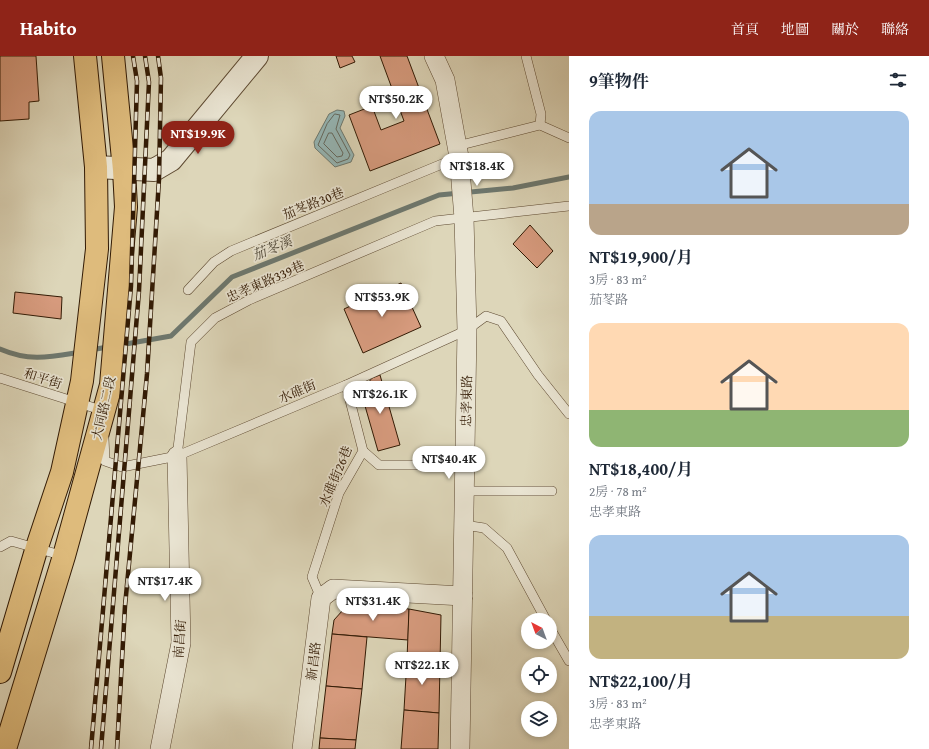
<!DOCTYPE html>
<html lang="zh-TW">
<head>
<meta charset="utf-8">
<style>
  body { margin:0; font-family:"Gentium Book Plus","Noto Serif TC",serif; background:#f2f2f3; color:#1f2937; height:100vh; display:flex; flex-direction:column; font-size:15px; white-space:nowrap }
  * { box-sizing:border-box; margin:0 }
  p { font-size:13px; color:#747a83 }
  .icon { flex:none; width:22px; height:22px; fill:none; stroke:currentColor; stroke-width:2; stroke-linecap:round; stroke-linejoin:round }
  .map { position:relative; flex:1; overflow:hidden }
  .side { display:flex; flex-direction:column; background:#fff; width:360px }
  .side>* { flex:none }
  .needle { width:26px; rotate:319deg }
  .fabs { position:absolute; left:521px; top:557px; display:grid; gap:8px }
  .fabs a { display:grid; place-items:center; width:36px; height:36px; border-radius:50%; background:#fff; box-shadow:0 2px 6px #0003; font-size:20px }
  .price { position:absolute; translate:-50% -34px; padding:0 9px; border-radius:14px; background:#fff; color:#222; font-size:13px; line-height:26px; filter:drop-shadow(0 1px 2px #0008) }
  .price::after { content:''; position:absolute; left:50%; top:24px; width:12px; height:9px; margin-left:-6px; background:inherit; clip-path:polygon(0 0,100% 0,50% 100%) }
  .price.current { background:#8f2418; color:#fff }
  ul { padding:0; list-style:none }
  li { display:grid; align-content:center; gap:8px; height:212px; padding:0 20px }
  li span { display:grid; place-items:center; height:124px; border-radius:12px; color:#555 }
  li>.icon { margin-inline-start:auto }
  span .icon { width:72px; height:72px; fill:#fffc; stroke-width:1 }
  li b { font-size:17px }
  h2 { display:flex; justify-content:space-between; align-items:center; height:48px; padding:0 20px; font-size:17px }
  header { display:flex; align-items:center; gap:24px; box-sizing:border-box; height:56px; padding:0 20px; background:#8f2418; color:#fff }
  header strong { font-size:19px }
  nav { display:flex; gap:22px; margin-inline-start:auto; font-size:14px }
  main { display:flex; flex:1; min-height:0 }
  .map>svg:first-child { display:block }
</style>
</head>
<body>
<header>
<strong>Habito</strong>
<nav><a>首頁</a><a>地圖</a><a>關於</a><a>聯絡</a></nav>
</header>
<main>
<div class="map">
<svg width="569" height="693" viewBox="0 0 569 693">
  <rect width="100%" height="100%" fill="#ddd6b9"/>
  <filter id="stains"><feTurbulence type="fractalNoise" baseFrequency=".005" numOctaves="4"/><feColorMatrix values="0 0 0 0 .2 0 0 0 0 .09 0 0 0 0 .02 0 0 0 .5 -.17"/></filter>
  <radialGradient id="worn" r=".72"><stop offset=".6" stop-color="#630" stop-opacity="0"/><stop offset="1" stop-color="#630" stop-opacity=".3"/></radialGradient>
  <path fill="#95b7b7" stroke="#6d786f" d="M 337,54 L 344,55 L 345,60 L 340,72 L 354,99 L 351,106 L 335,111 L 315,92 L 314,86 L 329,58 Z"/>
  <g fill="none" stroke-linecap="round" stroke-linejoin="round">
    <g stroke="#64685e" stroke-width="1">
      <path d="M 335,58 L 340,59 L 336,73 L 350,99 L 348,103 L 337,107 L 318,89 L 327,68 Z"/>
      <path d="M 329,77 L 332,77 L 343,97 L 342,100 L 337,101 L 324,88 Z"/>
    </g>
    <g stroke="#6d786f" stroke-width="5">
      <path d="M 120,289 L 171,280 L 232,221 L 439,139 L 513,132 L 569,121"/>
      <path d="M 0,293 C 30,306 50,301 81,296"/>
      <path d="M 90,294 L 108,291"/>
    </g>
  </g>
  <g fill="#d79b7e" stroke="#321a04">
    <path d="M 0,0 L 36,0 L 39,45 L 29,46 L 29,63 L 0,65 Z"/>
    <path d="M 336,0 L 352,0 L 355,6 L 340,12 Z"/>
    <path d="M 380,0 L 407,0 L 440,88 L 370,115 L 349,59 L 372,50 L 381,74 L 404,65 Z"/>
    <path d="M 530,169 L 553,195 L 537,212 L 513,188 Z"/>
    <path d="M 401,227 L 421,271 L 363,297 L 344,253 Z"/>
    <path d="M 15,236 L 62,241 L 61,263 L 13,257 Z"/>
    <path d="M 380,319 L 400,389 L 378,395 L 361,336 L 372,322 Z"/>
    <path d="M 355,547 L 409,553 L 408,584 L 332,578 L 334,564 L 343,554 Z"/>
    <path d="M 409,553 L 441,559 L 440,607 L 407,603 Z"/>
    <path d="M 332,578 L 367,581 L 362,633 L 326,630 Z"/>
    <path d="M 407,603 L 440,607 L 439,657 L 404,654 Z"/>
    <path d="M 326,630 L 362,633 L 356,684 L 320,682 Z"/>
    <path d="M 404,654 L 439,657 L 438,693 L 401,693 Z"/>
    <path d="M 320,682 L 356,684 L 355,693 L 319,693 Z"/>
  </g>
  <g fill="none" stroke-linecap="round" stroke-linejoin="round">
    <g stroke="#5d4931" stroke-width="10">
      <g id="service">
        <path d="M 526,0 L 541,58 L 540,69"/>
        <path d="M 457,90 L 540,69 L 569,82"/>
        <path d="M 188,234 L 214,206 L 231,195 L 459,101"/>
        <path d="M 0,322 L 104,355"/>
        <path d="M 104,382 L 105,405 L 122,411 L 177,400 L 346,329 L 467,274 L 486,260 L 501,265 L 538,319 L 569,358"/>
        <path d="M 363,395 L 379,409 L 465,409"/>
        <path d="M 177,400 L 191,286 L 215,262 L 249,244 L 435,165 L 569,150"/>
        <path d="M 465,435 L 552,435"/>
        <path d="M 464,469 L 484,472 L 507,492 L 546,564"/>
        <path d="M 0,491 L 11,485 L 64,500"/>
        <path d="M 321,542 L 312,521 L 339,437 L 363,395 L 346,329"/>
        <path d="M 550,572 L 569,605"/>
      </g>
    </g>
    <g stroke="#5d4931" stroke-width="20">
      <g id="minor">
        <path d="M 434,0 L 445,24 L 459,101 L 464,162 L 467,274 L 460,693"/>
        <path d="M 160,693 L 181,587 L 177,400"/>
        <path d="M 302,693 L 321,542 L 333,533 L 463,540"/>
      </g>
    </g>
    <g stroke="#5d4931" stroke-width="24">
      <path id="tertiary" d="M 96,111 L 154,114 L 171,104 L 257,0"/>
    </g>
    <g stroke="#321a04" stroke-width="24">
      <g id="primary">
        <path d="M 0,616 L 37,491 L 62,416 L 82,325 L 97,193 L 96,111 L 85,0"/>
        <path d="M 5,693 L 64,500 L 111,329 L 126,151 L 124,114 L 113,0"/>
      </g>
    </g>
    <use href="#service" stroke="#e9e4d2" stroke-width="9"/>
    <use href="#minor" stroke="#e9e4d2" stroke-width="19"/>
    <use href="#tertiary" stroke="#e9e4d2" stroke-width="22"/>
    <use href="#primary" stroke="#debb7c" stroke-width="22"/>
    <g stroke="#321a04" stroke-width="4.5">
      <g id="rail">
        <path d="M 91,693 L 131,230 L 137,25 L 133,0"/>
        <path d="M 101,693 L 139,235 L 149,26 L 145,0"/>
        <path d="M 117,693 L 125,550 L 147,318 L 159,123 L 161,22 L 158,0"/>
      </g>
    </g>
    <use href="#rail" stroke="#e9e4d2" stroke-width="3" stroke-dasharray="9" stroke-linecap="butt"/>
  </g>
  <g text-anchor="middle" stroke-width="3.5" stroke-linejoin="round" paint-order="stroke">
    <g font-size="13" fill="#321a04" stroke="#e9e4d2">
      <text transform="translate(313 147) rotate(-22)" y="5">茄苳路30巷</text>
      <text transform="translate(265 225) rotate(-24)" y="5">忠孝東路339巷</text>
      <text transform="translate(43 322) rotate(18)" y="5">和平街</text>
      <text transform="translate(297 335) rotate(-23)" y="5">水碓街</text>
      <text transform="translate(466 345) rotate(-89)" y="5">忠孝東路</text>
      <text transform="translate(103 352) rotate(-77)" y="5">大同路二段</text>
      <text transform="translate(335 420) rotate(-67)" y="5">水碓街26巷</text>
      <text transform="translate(179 583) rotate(-86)" y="5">南昌街</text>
      <text transform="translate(313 605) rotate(-83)" y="5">新昌路</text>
    </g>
    <g font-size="14" font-style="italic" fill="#50493a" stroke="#e9e4d2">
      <text transform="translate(272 192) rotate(-22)" y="5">茄苳溪</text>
    </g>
  </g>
  <rect width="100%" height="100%" filter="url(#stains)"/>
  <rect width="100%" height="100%" fill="url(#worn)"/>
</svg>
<div class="fabs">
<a><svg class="needle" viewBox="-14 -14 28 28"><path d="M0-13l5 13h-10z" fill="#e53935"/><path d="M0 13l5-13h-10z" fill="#747a83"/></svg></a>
<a><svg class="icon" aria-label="locate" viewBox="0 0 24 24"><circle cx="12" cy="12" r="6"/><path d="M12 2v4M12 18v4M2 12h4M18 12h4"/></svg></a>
<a><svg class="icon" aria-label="layers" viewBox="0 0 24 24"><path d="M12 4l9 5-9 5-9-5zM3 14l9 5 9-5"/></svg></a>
</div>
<b class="price" style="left:396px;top:64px">NT$50.2K</b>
<b class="price current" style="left:198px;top:99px">NT$19.9K</b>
<b class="price" style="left:477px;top:131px">NT$18.4K</b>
<b class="price" style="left:382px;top:262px">NT$53.9K</b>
<b class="price" style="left:380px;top:359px">NT$26.1K</b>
<b class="price" style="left:449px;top:424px">NT$40.4K</b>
<b class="price" style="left:165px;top:546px">NT$17.4K</b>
<b class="price" style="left:373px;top:566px">NT$31.4K</b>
<b class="price" style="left:422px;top:630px">NT$22.1K</b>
</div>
<section class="side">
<h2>9筆物件<svg class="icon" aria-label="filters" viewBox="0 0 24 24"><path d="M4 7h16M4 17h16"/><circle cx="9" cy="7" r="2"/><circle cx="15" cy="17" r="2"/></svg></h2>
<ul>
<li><span style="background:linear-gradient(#a9c7e8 75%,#b9a48a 0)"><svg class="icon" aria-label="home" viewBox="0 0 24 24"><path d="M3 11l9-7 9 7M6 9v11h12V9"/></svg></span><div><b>NT$19,900/月</b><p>3房 · 83 m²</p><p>茄苳路</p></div></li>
<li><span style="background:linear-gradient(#ffd9b3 70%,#8fb573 0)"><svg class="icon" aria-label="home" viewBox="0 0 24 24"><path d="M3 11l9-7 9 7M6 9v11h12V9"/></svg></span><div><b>NT$18,400/月</b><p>2房 · 78 m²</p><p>忠孝東路</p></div></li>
<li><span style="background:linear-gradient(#a9c7e8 65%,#c2b280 0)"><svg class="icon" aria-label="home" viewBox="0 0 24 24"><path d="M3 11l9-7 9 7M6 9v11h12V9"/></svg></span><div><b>NT$22,100/月</b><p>3房 · 83 m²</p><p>忠孝東路</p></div></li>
</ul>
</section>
</main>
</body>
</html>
